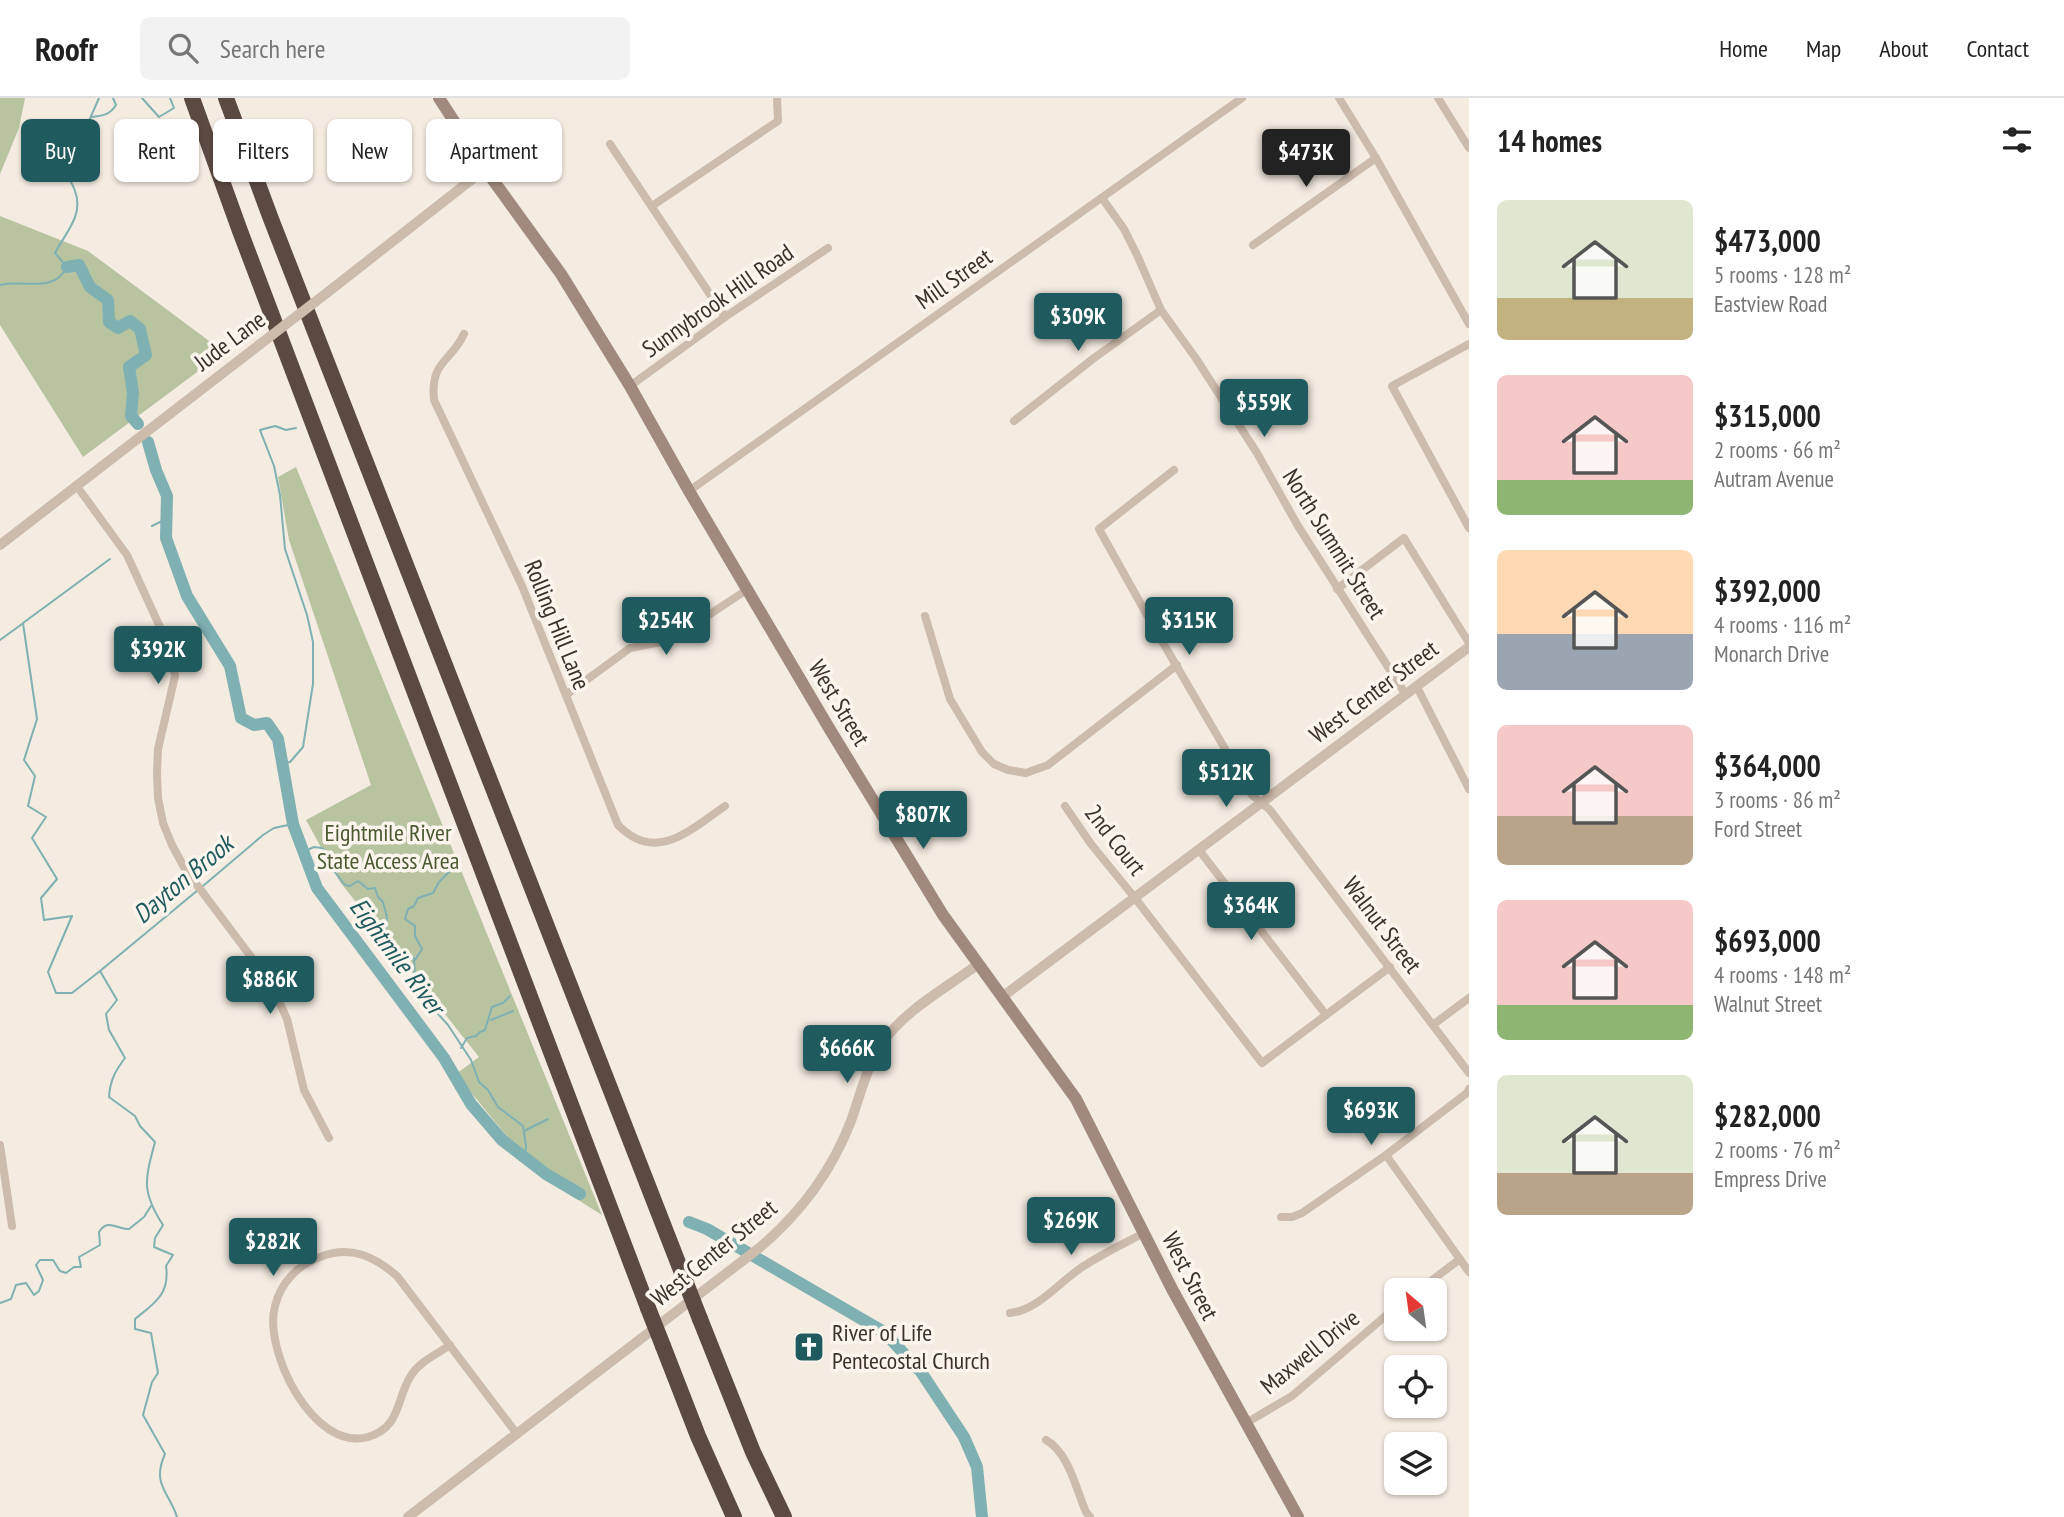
<!DOCTYPE html>
<html lang="en">
<head>
<meta charset="utf-8">
<style>
  body { margin:0; font-family:"PT Sans Narrow",sans-serif; background:#f2f2f2; color:#222; height:100vh; display:flex; flex-direction:column; font-size:26px; white-space:nowrap }
  * { box-sizing:border-box; margin:0 }
  p { font-size:23px; color:#767676 }
  .icon { flex:none; width:38px; height:38px; fill:none; stroke:currentColor; stroke-width:2; stroke-linecap:round; stroke-linejoin:round }
  .map { position:relative; flex:1; overflow:hidden }
  .panel { display:flex; flex-direction:column; background:#fff; width:595px }
  .panel>* { flex:none }
  .hud { position:absolute; left:21px; top:21px; width:665px; height:63px; display:flex; gap:14px }
  .needle { width:46px; rotate:331deg }
  .tools { position:absolute; left:1384px; top:1180px; display:grid; gap:14px }
  .tools a { display:grid; place-items:center; width:63px; height:63px; border-radius:10px; background:#fff; box-shadow:0 2px 5px #0004; font-size:35px }
  .price { position:absolute; translate:-50% -60px; padding:0 16px; border-radius:7px; background:#1f5a5e; color:#fff; font-size:23px; line-height:46px; filter:drop-shadow(0 2px 4px #0008) }
  .price::after { content:''; position:absolute; left:50%; top:42px; width:21px; height:16px; margin-left:-10px; background:inherit; clip-path:polygon(0 0,100% 0,50% 100%) }
  .price.active { background:#222; color:#fff }
  ul { padding:0; list-style:none }
  li { display:flex; align-items:center; gap:21px; height:175px; padding:0 28px }
  li span { display:grid; place-items:center; flex:none; width:196px; height:140px; border-radius:10px; color:#555 }
  li>.icon { margin-inline-start:auto }
  span .icon { width:84px; height:84px; fill:#fffc; stroke-width:1 }
  li b { font-size:30px }
  h2 { display:flex; justify-content:space-between; align-items:center; height:84px; padding:0 28px; font-size:30px }
  .pill { padding:0 24px; border-radius:10px; background:#fff; box-shadow:0 2px 5px #0004; font-size:24px; line-height:63px }
  .pill.active { background:#1f5a5e; color:#fff }
  header { display:flex; align-items:center; gap:42px; box-sizing:border-box; height:98px; padding:0 35px; background:#fff; border-bottom:2px solid #e0e0e0 }
  header strong { font-size:33px }
  nav { display:flex; gap:38px; margin-inline-start:auto; font-size:24px }
  .search { width:490px; height:63px; background:#f2f2f2; display:flex; align-items:center; gap:18px; box-sizing:border-box; padding:0 24px; border-radius:10px; color:#767676; font-size:26px }
  main { display:flex; flex:1; min-height:0 }
  .map>svg:first-child { display:block }
</style>
</head>
<body>
<header>
<strong>Roofr</strong>
<div class="search"><svg class="icon" aria-label="search" viewBox="0 0 24 24"><circle cx="10" cy="10" r="6"/><path d="M15 15l6 6"/></svg>Search here</div>
<nav><a>Home</a><a>Map</a><a>About</a><a>Contact</a></nav>
</header>
<main>
<div class="map">
<svg width="1469" height="1419" viewBox="0 0 1469 1419">
  <rect width="100%" height="100%" fill="#f4ebe1"/>
  <g fill="#b8c4a0">
    <path d="M 0,0 L 25,0 L 19,30 L 0,76 Z"/>
    <path d="M 0,118 L 88,153 L 224,254 L 83,359 L 0,227 Z"/>
    <path d="M 296,369 L 602,1117 L 551,1085 L 522,1057 L 456,976 L 479,959 L 340,784 L 306,722 L 371,687 L 289,442 L 278,379 Z"/>
  </g>
  <g fill="none" stroke-linecap="round" stroke-linejoin="round">
    <g stroke="#7fb0b2" stroke-width="2">
      <path d="M 142,0 L 159,19 L 174,10 L 170,0"/>
      <path d="M 91,19 C 102,18 110,17 116,7 L 113,0"/>
      <path d="M 0,187 C 26,181 53,196 67,169 L 55,155 C 66,134 84,117 75,93 C 73,86 68,81 67,73 L 99,0"/>
      <path d="M 152,428 L 168,420"/>
      <path d="M 0,542 L 22,526"/>
      <path d="M 282,666 L 290,664 L 303,649 L 313,586 L 313,544 L 307,517 L 285,451 L 280,397 L 274,368 L 260,332 L 275,328 L 286,332 L 296,330"/>
      <path d="M 303,754 L 314,749 L 322,750 L 331,757 L 330,768 L 345,787 L 350,788 L 358,783 L 368,791 L 375,790 L 378,799 L 383,804 L 387,819 L 385,835 L 397,858 L 414,860 L 415,880 L 421,887 L 422,898 L 448,927 L 471,962 L 479,984 L 488,992 L 498,1009 L 523,1028 L 526,1048 L 525,1059"/>
      <path d="M 203,788 L 263,737 L 274,730 L 293,726"/>
      <path d="M 415,862 L 422,851 L 415,838 L 415,828 L 405,821 L 408,811 L 414,808 L 418,800 L 433,795 L 439,784 L 458,765"/>
      <path d="M 100,873 L 72,895 L 56,895 L 48,874 L 72,818 L 44,822 L 41,800 L 57,781 L 32,740 L 46,719 L 28,708 L 35,678 L 24,662 L 37,621 L 23,525 L 110,461"/>
      <path d="M 491,922 L 513,913"/>
      <path d="M 461,950 L 467,940 L 476,938 L 480,934 L 485,932 L 492,909 L 503,905 L 510,898"/>
      <path d="M 524,1033 L 548,1021"/>
      <path d="M 0,1205 L 11,1201 L 16,1187 L 26,1185 L 34,1197 L 39,1193 L 43,1182 L 36,1167 L 40,1162 L 53,1162 L 60,1173 L 66,1175 L 74,1169 L 81,1169 L 79,1159 L 100,1147 L 99,1134 C 108,1120 116,1131 129,1131 L 144,1119 L 151,1108"/>
      <path d="M 177,1419 C 170,1395 151,1387 165,1356 L 143,1317 L 152,1284 L 158,1275 L 151,1235 L 135,1231 L 135,1221 C 155,1205 170,1196 166,1168 L 173,1157 L 154,1149 L 155,1140 L 163,1127 C 141,1093 145,1082 155,1044 L 140,1028 L 135,1018 L 109,999 C 110,983 115,973 125,960 L 109,932 L 106,916 L 117,902 L 100,873 L 198,792"/>
    </g>
    <g stroke="#7fb0b2" stroke-width="12">
      <path d="M 67,169 L 79,167 L 90,189 L 108,202 L 109,224 L 118,230 L 130,223 L 140,231 L 146,257 L 129,269 L 133,295 L 131,318 L 138,326"/>
      <path d="M 148,344 L 156,372 L 167,398 L 166,440 L 187,498 L 230,568 L 241,620 L 254,627 L 267,625 L 278,641 L 293,726 L 317,790 L 444,960 L 471,1006 L 502,1042 L 546,1076 L 580,1096"/>
      <path d="M 689,1124 L 707,1131 L 884,1234 L 921,1274 L 964,1339 L 977,1369 L 982,1419"/>
    </g>
    <g stroke="#cdbbac" stroke-width="8">
      <path d="M 1339,0 L 1376,60 L 1469,226"/>
      <path d="M 1438,0 L 1469,50"/>
      <path d="M 610,46 L 725,219"/>
      <path d="M 1102,100 L 1124,131 L 1137,157 L 1161,212 L 1195,259 L 1257,355 L 1298,428 L 1406,597"/>
      <path d="M 652,108 L 778,23 L 777,0"/>
      <path d="M 1253,147 L 1376,60"/>
      <path d="M 464,236 C 451,264 430,263 434,302 L 522,488 L 618,727 C 656,766 690,732 725,708"/>
      <path d="M 1469,246 L 1392,288 L 1469,430"/>
      <path d="M 630,288 L 725,219 L 828,150"/>
      <path d="M 1014,323 L 1094,260 L 1161,212"/>
      <path d="M 1174,372 L 1099,431 L 1152,526 L 1252,697 L 1270,712 L 1469,975"/>
      <path d="M 76,387 L 127,457 L 171,553 L 175,578 L 158,651 L 157,675 L 158,700 L 163,725 L 172,747 L 185,771 L 267,880 L 278,901 L 287,921 L 304,992 L 329,1040"/>
      <path d="M 689,393 L 1242,0"/>
      <path d="M 1337,491 L 1404,440 L 1469,545"/>
      <path d="M 925,518 L 950,601 L 982,654 L 994,666 L 1008,672 L 1026,675 L 1048,667 L 1177,567"/>
      <path d="M 1417,589 L 1469,691"/>
      <path d="M 566,597 L 630,550 L 671,542 L 748,491"/>
      <path d="M 1065,708 L 1091,746 L 1135,800 L 1262,965 L 1390,869"/>
      <path d="M 1199,752 L 1326,917"/>
      <path d="M 1434,926 L 1469,900"/>
      <path d="M 0,1047 L 12,1128"/>
      <path d="M 1386,1057 L 1469,1174"/>
      <path d="M 1281,1119 L 1292,1119 L 1302,1115 L 1386,1057 L 1467,995 L 1469,991"/>
      <path d="M 1419,1192 L 1460,1161"/>
      <path d="M 1010,1215 C 1040,1212 1062,1180 1087,1166 C 1106,1154 1125,1145 1144,1135"/>
      <path d="M 450,1247 C 437,1256 421,1263 412,1276 C 396,1299 402,1329 368,1339 C 313,1354 263,1252 275,1208 C 281,1184 298,1167 320,1159 C 350,1147 374,1158 397,1178 L 517,1336"/>
      <path d="M 1246,1325 L 1292,1298 L 1396,1209"/>
      <path d="M 1046,1342 C 1069,1355 1076,1391 1086,1414 L 1090,1419"/>
    </g>
    <g stroke="#cdbbac" stroke-width="10">
      <path d="M 328,194 L 485,71"/>
      <path d="M 0,447 L 259,247"/>
      <path d="M 1002,899 L 1469,549"/>
      <path d="M 408,1419 L 758,1151 C 800,1116 831,1075 851,1023 C 860,998 867,967 883,944 C 905,912 946,890 977,867"/>
    </g>
    <path stroke="#a18a7d" stroke-width="12" d="M 439,0 L 485,71 L 561,176 L 630,288 L 689,393 L 829,630 L 943,817 L 1076,1001 L 1172,1191 L 1298,1419"/>
    <g stroke="#5c4a42" stroke-width="16">
      <path d="M 192,0 L 240,133 L 648,1210"/>
      <path d="M 226,0 L 271,121 L 684,1180"/>
      <path d="M 700,1221 L 753,1354 L 784,1419"/>
      <path d="M 663,1248 L 698,1338 L 734,1419"/>
    </g>
    <path stroke="#cdbbac" stroke-width="10" d="M 259,247 L 328,194"/>
    <g stroke="#5c4a42" stroke-width="16">
      <path d="M 684,1180 L 700,1221"/>
      <path d="M 648,1210 L 663,1248"/>
    </g>
  </g>
  <defs>
    <g id="church-square" transform="scale(1.575)"><rect x="-9" y="-9" width="18" height="18" rx="4" fill="#1f5a5e" stroke="#fbf5ee"/><path d="M-1.2-6h2.4v3.5h3.3v2.4h-3.3V6h-2.4V-.1h-3.3v-2.4h3.3Z" fill="#fff"/></g>
  </defs>
  <g fill-rule="evenodd">
    <use href="#church-square" x="809" y="1249"/>
  </g>
  <g text-anchor="middle" stroke-width="7" stroke-linejoin="round" paint-order="stroke">
    <g font-size="24" fill="#3b302b" stroke="#fbf5ee">
      <text transform="translate(954 181) rotate(-35)" y="8">Mill Street</text>
      <text transform="translate(718 203) rotate(-35)" y="8">Sunnybrook Hill Road</text>
      <text transform="translate(230 243) rotate(-37)" y="8">Jude Lane</text>
      <text transform="translate(1334 446) rotate(58)" y="8">North Summit Street</text>
      <text transform="translate(557 527) rotate(68)" y="8">Rolling Hill Lane</text>
      <text transform="translate(1374 594) rotate(-37)" y="8">West Center Street</text>
      <text transform="translate(839 605) rotate(59)" y="8">West Street</text>
      <text transform="translate(1115 742) rotate(52)" y="8">2nd Court</text>
      <text transform="translate(1382 827) rotate(53)" y="8">Walnut Street</text>
      <text transform="translate(714 1155) rotate(-39)" y="8">West Center Street</text>
      <text transform="translate(1190 1178) rotate(63)" y="8">West Street</text>
      <text transform="translate(1310 1254) rotate(-39)" y="8">Maxwell Drive</text>
    </g>
    <g font-size="24" fill="#4a5a2e" stroke="#fbf5ee">
      <text x="388" y="743">Eightmile River<tspan x="388" dy="28">State Access Area</tspan></text>
    </g>
    <g font-size="24" fill="#3b302b" stroke="#fbf5ee" text-anchor="start">
      <text x="832" y="1243">River of Life<tspan x="832" dy="28">Pentecostal Church</tspan></text>
    </g>
    <g font-size="26" font-style="italic" fill="#1f5a5e" stroke="#fbf5ee">
      <text transform="translate(183 781) rotate(-40)" y="9">Dayton Brook</text>
      <text transform="translate(397 858) rotate(53)" y="9">Eightmile River</text>
    </g>
  </g>
</svg>
<div class="tools">
<a><svg class="needle" viewBox="-14 -14 28 28"><path d="M0-13l5 13h-10z" fill="#e53935"/><path d="M0 13l5-13h-10z" fill="#767676"/></svg></a>
<a><svg class="icon" aria-label="locate" viewBox="0 0 24 24"><circle cx="12" cy="12" r="6"/><path d="M12 2v4M12 18v4M2 12h4M18 12h4"/></svg></a>
<a><svg class="icon" aria-label="layers" viewBox="0 0 24 24"><path d="M12 4l9 5-9 5-9-5zM3 14l9 5 9-5"/></svg></a>
</div>
<b class="price active" style="left:1306px;top:91px">$473K</b>
<b class="price" style="left:1078px;top:255px">$309K</b>
<b class="price" style="left:1264px;top:341px">$559K</b>
<b class="price" style="left:666px;top:559px">$254K</b>
<b class="price" style="left:1189px;top:559px">$315K</b>
<b class="price" style="left:158px;top:588px">$392K</b>
<b class="price" style="left:1226px;top:711px">$512K</b>
<b class="price" style="left:923px;top:753px">$807K</b>
<b class="price" style="left:1251px;top:844px">$364K</b>
<b class="price" style="left:270px;top:918px">$886K</b>
<b class="price" style="left:847px;top:987px">$666K</b>
<b class="price" style="left:1371px;top:1049px">$693K</b>
<b class="price" style="left:1071px;top:1159px">$269K</b>
<b class="price" style="left:273px;top:1180px">$282K</b>
<div class="hud">
<a class="pill active">Buy</a>
<a class="pill">Rent</a>
<a class="pill">Filters</a>
<a class="pill">New</a>
<a class="pill">Apartment</a>
</div>
</div>
<section class="panel">
<h2>14 homes<svg class="icon" aria-label="filters" viewBox="0 0 24 24"><path d="M4 7h16M4 17h16"/><circle cx="9" cy="7" r="2"/><circle cx="15" cy="17" r="2"/></svg></h2>
<ul>
<li><span style="background:linear-gradient(#dfe7d0 70%,#c2b280 0)"><svg class="icon" aria-label="home" viewBox="0 0 24 24"><path d="M3 11l9-7 9 7M6 9v11h12V9"/></svg></span><div><b>$473,000</b><p>5 rooms · 128 m²</p><p>Eastview Road</p></div></li>
<li><span style="background:linear-gradient(#f6c9c9 75%,#8fb573 0)"><svg class="icon" aria-label="home" viewBox="0 0 24 24"><path d="M3 11l9-7 9 7M6 9v11h12V9"/></svg></span><div><b>$315,000</b><p>2 rooms · 66 m²</p><p>Autram Avenue</p></div></li>
<li><span style="background:linear-gradient(#ffd9b3 60%,#9aa5b1 0)"><svg class="icon" aria-label="home" viewBox="0 0 24 24"><path d="M3 11l9-7 9 7M6 9v11h12V9"/></svg></span><div><b>$392,000</b><p>4 rooms · 116 m²</p><p>Monarch Drive</p></div></li>
<li><span style="background:linear-gradient(#f6c9c9 65%,#b9a48a 0)"><svg class="icon" aria-label="home" viewBox="0 0 24 24"><path d="M3 11l9-7 9 7M6 9v11h12V9"/></svg></span><div><b>$364,000</b><p>3 rooms · 86 m²</p><p>Ford Street</p></div></li>
<li><span style="background:linear-gradient(#f6c9c9 75%,#8fb573 0)"><svg class="icon" aria-label="home" viewBox="0 0 24 24"><path d="M3 11l9-7 9 7M6 9v11h12V9"/></svg></span><div><b>$693,000</b><p>4 rooms · 148 m²</p><p>Walnut Street</p></div></li>
<li><span style="background:linear-gradient(#dfe7d0 70%,#b9a48a 0)"><svg class="icon" aria-label="home" viewBox="0 0 24 24"><path d="M3 11l9-7 9 7M6 9v11h12V9"/></svg></span><div><b>$282,000</b><p>2 rooms · 76 m²</p><p>Empress Drive</p></div></li>
</ul>
</section>
</main>
</body>
</html>
